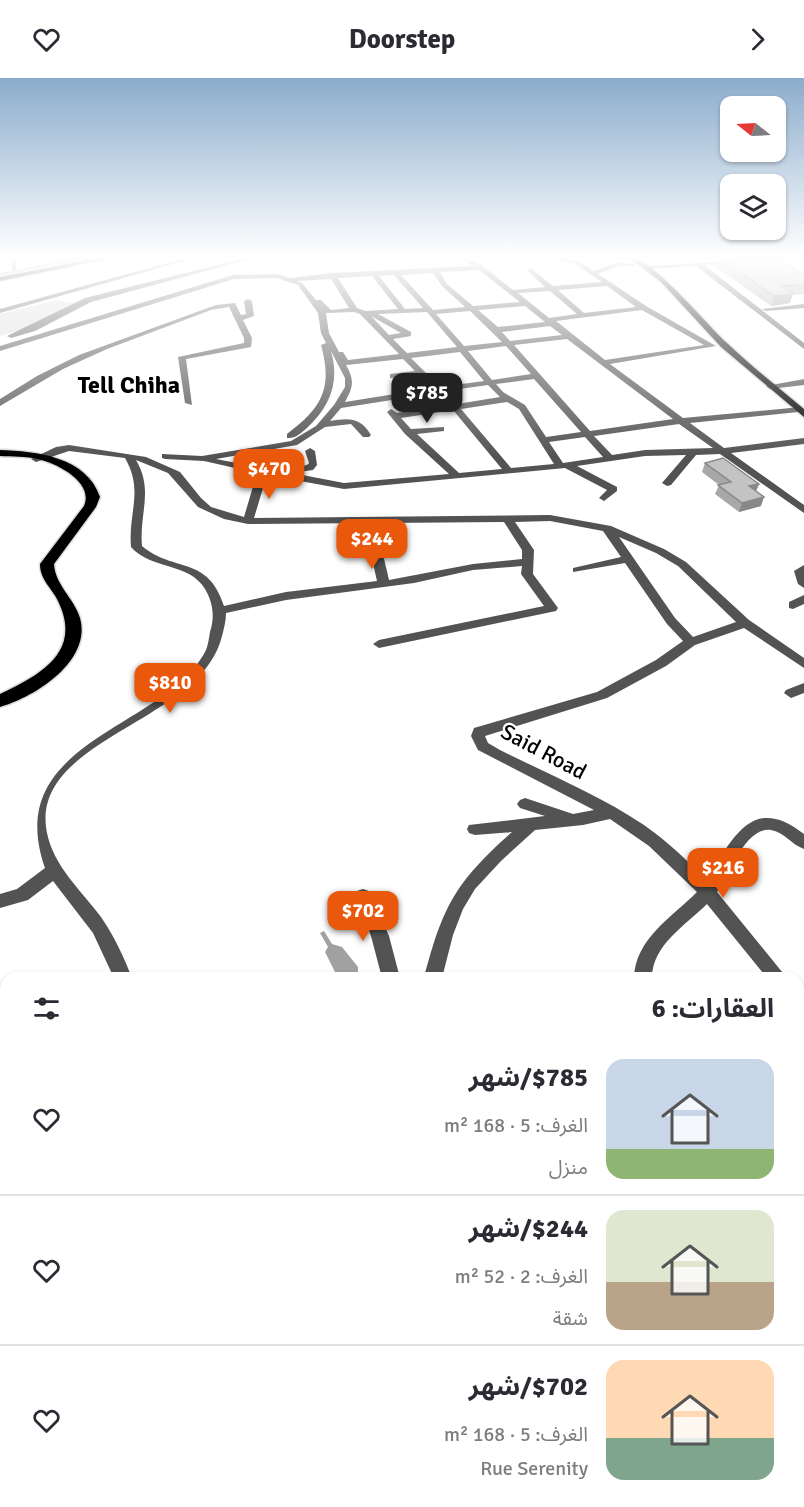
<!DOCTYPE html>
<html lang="ar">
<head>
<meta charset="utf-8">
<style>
  body { margin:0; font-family:Signika,"Noto Sans Arabic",sans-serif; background:#f7f7f7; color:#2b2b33; direction:rtl; height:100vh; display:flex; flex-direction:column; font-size:22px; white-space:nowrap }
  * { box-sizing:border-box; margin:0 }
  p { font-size:20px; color:#7c7c81 }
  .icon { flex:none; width:33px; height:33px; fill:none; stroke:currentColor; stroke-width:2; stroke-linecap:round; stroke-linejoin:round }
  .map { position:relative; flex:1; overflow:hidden; direction:ltr }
  .side { position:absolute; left:0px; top:894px; width:804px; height:536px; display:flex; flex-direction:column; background:#fff; border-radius:18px 18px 0 0; box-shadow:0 2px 4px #0004; direction:rtl }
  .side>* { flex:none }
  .needle { width:39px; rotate:288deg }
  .buttons { position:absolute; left:720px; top:18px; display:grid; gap:12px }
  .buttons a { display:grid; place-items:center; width:66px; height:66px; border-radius:12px; background:#fff; box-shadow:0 2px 4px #0004; font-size:30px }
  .price { position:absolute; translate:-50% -51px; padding:0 14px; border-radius:12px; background:#ea580c; color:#fff; font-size:20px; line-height:39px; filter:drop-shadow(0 2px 3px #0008) }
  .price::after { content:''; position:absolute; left:50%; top:36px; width:18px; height:14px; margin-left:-9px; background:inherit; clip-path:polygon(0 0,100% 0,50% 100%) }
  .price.active { background:#222; color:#fff }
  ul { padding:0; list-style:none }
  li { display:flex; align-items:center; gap:18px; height:150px; padding:0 30px }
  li+li { border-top:2px solid #e1e1e2 }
  li span { display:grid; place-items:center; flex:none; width:168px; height:120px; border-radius:18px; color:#555 }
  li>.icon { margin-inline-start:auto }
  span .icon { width:72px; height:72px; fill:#fffc; stroke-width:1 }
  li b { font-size:26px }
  h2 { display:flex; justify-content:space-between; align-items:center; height:72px; padding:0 30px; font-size:26px }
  header { display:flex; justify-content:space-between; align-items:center; height:78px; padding:0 30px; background:#fff; font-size:27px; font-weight:700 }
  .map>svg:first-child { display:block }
</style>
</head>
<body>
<header><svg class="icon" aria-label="forward" viewBox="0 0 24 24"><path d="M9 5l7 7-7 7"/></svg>Doorstep<svg class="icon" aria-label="heart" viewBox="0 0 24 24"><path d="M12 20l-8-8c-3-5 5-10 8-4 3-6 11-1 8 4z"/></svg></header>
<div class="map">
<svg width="804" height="1429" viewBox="0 0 804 1429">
  <rect width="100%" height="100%" fill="#fff"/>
  <path fill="#dadada" d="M 56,222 L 75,225 L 21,252 L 0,258 L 0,236 Z"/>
  <path fill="#a1a1a1" d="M 324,853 L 332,866 L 342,869 L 358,889 L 358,895 L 346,900 L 336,896 L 325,874 L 328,869 L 320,855 Z"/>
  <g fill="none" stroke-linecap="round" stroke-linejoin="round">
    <path fill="#a1a1a1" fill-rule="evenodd" d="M 80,179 L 101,179 L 0,201 L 0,195 Z"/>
    <g stroke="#dbdbdb" stroke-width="3">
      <path id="major" d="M 628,179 C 650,177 708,248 727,265 C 751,288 778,309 804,331 L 804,339 L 721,269 L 661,204 Z"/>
    </g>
    <g stroke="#dbdbdb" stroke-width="3">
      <g id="highway">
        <path d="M 103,179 L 117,179 L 0,203 L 0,199 Z"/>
        <path d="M 0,372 C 36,373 87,379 100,419 L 96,429 L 54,486 C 55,507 74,520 80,540 C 92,583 35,619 0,629 L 0,616 C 40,597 83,574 58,523 C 52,510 40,502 40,486 L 84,428 C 94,405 59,386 38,381 C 26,378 12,379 0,378 Z"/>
      </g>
    </g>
    <g fill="#535353" fill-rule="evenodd">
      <path d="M 189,179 L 198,179 L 0,235 L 0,231 Z"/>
      <path d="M 249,179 L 258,179 L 91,224 L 35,253 L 11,260 L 7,258 L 85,220 Z"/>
      <path d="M 458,179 C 476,178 498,201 513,212 L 545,209 L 528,193 L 530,190 L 553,208 L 602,204 L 575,186 L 543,179 L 579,183 L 594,193 L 617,184 L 634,186 L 634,188 L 618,188 L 598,196 L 646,228 L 716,268 L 610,286 L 683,340 L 801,329 L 802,331 L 798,334 L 690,345 L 724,370 L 804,360 L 804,366 L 731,375 L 804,427 L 804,435 L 720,376 L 696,377 L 671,407 L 667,408 L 662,405 L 686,377 L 645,378 L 577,388 L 617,409 L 617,413 L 604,423 L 599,420 L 607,412 L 565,390 L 344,411 L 267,397 L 254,440 L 550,437 L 611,448 L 664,471 L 686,484 L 749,542 L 804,580 L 804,590 L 744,550 L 695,567 L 666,588 L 607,620 L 485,658 L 488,665 L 500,672 C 548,696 599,717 644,747 C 667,763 687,782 706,802 C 732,763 751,714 804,756 L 804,771 C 792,767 784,754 771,752 C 746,748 728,797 717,814 L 787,900 L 767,900 L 707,826 C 686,847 652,867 652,900 L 634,900 C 635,861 672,839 697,814 L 649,768 L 610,741 L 583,747 L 535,752 L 501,783 L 475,811 L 463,831 L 453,857 L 442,900 L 424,900 C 443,827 456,804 512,754 L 475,757 L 469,755 L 467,751 L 469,747 L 545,738 L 520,730 L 517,726 L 520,722 L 525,720 L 573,736 L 594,732 L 478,672 L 471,658 L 474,650 L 597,614 L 656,582 L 683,563 L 667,546 L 625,485 L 573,494 L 573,490 L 621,479 L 603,453 L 550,443 L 515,444 L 534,472 L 533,496 L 558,530 L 556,533 L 379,570 L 373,566 L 379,562 L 544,528 L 521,496 L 522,488 L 473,492 L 414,505 L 286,522 L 226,535 C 226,543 224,550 222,558 C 201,646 28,660 47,755 C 54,789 81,812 101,839 C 114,858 124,879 132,900 L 114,900 L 93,855 L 53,803 L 28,822 L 0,830 L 0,816 L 17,811 L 45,790 C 0,661 166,652 206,572 C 208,567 209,560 210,554 C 215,538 213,525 205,511 C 189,484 151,492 131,469 C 128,434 144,413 125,380 L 69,373 L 36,384 L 31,381 L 56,369 L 69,367 L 146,379 L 180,394 L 201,420 L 211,429 L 244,439 L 257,395 L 204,383 L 165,381 L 162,380 L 162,376 L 202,378 L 291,363 L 316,348 L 334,327 L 345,309 L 345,300 L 331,273 C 340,304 330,329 307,350 C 301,355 295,361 287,360 L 287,356 C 322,330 333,310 321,267 L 326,265 L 321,255 L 318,235 L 298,207 L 277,200 L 234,201 L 0,273 L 0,268 L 233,197 L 278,196 L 289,200 L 332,195 L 473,188 ZM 479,192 L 520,224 L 473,228 L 447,206 L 440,194 ZM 433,195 L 442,208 L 465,229 L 433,232 L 401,197 ZM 394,197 L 423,230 L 405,231 L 379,198 ZM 372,198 L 398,231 L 366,233 L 357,230 L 338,200 ZM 331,201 L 349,230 L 331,232 L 321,222 L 316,222 L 302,205 L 297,203 ZM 607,208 L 636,229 L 584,235 L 558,212 ZM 550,213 L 577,236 L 549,240 L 518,215 ZM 525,228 L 545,244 L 498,249 L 478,232 ZM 642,232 L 704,267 L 605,282 L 556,243 ZM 470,233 L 502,264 L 464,268 L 436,236 ZM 354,234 L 360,236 L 399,276 L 348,282 L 343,274 L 339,274 L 329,255 L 326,235 ZM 427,234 L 457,269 L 407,275 L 393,261 L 411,258 L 411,254 L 378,236 ZM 371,238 L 401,255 L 389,257 ZM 550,248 L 562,257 L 510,263 L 502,254 ZM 567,261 L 673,341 L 590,353 L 514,267 ZM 506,268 L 531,296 L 492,302 L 468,273 ZM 460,274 L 484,303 L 440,309 L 411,280 ZM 403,281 L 415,293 L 390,296 L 390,300 L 420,298 L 432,310 L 345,324 C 353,309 355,303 346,287 ZM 534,301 L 581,354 L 546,359 L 525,327 L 503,314 L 496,306 ZM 488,307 L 500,319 L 457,326 L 445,313 ZM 436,315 L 448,327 L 397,335 L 391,331 L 387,334 L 405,356 L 449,396 L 344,405 L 292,395 L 313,392 L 317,387 L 315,373 L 310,370 L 305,373 L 309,385 L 307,387 L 284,391 L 284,394 L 216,381 L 297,367 L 325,349 L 351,346 L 363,359 L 369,359 L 371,357 C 360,339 349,340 330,343 L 341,330 ZM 507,324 L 519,331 L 554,386 L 511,390 L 461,331 ZM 453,332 L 502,391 L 459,395 L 417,356 L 444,353 L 444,349 L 411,351 L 401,340 ZM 679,346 L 713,370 L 645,372 L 612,377 L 594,358 ZM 585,359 L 603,379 L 563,385 L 549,364 ZM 136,382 L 168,395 L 198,429 L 224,441 L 248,446 L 373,445 L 370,472 L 377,503 L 286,514 L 224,528 C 208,477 174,495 142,468 C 139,435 154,413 136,382 ZM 504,444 L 522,472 L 522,481 L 473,486 L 389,502 L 382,472 L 384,445 ZM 619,459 L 656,475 L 678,488 L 736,544 L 693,559 L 675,540 Z"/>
      <path d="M 761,179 L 804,179 L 804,181 L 759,182 Z"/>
      <path d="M 21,181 L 21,183 L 16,184 L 16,192 L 12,192 L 11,182 Z"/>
      <path d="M 739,182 L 737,185 L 704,187 L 804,265 L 804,271 L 696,188 L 644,191 L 641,189 Z"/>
      <path d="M 248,221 L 252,223 L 254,238 L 243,242 L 252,260 L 251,269 L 186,281 L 192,327 L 185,325 L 178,279 L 244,265 L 244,260 L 229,229 L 211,232 L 107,271 L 63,291 L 0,328 L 0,321 L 37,298 L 79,277 L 216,227 L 235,225 L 241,237 L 246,236 L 244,223 Z"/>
      <path d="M 804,226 L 804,230 L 766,233 L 762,231 Z"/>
      <path d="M 804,301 L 804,307 L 770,311 L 766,308 Z"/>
      <path d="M 804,487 L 804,510 L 798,506 L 794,493 Z"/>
      <path d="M 804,517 L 804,526 L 793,531 L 789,530 L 789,524 Z"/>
      <path d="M 804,605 L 804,615 L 791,620 L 784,615 L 786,612 Z"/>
      <path d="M 363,811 L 369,813 L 389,858 L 400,900 L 382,900 L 371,858 L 355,818 L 357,813 Z"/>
      <path d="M 798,916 L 804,919 L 804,942 L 798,939 Z"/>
      <rect x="0" y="1045" width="6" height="20"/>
      <path d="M 798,1125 L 804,1127 L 804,1149 L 798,1147 Z"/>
      <path d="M 6,1176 L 6,1202 L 0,1204 L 0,1178 Z"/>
      <path d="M 799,1355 L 804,1356 L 804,1382 L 798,1380 Z"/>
    </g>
    <use href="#major" fill="#000" fill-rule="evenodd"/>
    <use href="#highway" fill="#000" fill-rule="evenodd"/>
  </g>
  <g fill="#a8a8a8">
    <path d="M 719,179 L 804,197 L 804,216 L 792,217 L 790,225 L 771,228 L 716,189 Z"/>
    <path d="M 705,385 L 759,406 L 756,413 L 761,428 L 739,434 L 715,416 L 719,407 L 702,394 Z"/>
  </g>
  <g fill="#888">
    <path d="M 793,216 L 790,225 L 771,228 L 774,218 Z"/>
    <path d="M 759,406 L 755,415 L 749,408 Z"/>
    <path d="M 764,419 L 761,428 L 739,434 L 742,425 Z"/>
  </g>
  <g fill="#c3c3c3" stroke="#888" stroke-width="1.5">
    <path d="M 719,179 L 777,179 L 804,197 L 804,207 L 782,208 L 793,216 L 774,218 Z"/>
    <path d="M 723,380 L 759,406 L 749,408 L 764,419 L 742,425 L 718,407 L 731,404 L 705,385 Z"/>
  </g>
  <linearGradient id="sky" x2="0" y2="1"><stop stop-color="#8baccc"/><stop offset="0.47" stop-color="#fff"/><stop offset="1" stop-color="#fff" stop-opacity="0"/></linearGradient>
  <rect width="804" height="379" fill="url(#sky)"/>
  <g text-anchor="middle" stroke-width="4.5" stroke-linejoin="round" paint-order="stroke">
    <g font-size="22" fill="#000" stroke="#fff">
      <text transform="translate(544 673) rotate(28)" y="8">Said Road</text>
    </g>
    <g font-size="24" font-weight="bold" fill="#000" stroke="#fff">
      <text x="129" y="315">Tell Chiha</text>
    </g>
  </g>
</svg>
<div class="buttons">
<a><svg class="needle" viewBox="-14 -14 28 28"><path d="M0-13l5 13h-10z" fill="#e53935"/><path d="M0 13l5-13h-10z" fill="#7c7c81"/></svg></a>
<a><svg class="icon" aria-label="layers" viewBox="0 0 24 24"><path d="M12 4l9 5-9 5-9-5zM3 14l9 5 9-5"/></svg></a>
</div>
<b class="price active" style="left:427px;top:346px">$785</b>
<b class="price" style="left:269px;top:422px">$470</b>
<b class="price" style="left:372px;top:492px">$244</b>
<b class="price" style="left:170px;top:636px">$810</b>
<b class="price" style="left:723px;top:821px">$216</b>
<b class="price" style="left:363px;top:864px">$702</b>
<section class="side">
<h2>العقارات: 6<svg class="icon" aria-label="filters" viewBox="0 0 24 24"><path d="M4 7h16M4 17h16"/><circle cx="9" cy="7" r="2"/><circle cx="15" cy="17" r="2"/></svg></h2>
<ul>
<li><span style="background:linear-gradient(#c9d6e8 75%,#8fb573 0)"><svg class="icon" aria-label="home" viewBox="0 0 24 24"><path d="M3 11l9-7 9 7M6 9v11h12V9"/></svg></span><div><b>$785/شهر</b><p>الغرف: 5 · 168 m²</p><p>منزل</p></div><svg class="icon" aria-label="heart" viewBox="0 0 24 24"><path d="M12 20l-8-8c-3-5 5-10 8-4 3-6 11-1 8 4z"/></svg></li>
<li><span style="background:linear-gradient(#dfe7d0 60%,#b9a48a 0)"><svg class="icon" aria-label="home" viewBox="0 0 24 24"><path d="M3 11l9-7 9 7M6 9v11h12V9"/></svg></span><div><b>$244/شهر</b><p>الغرف: 2 · 52 m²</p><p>شقة</p></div><svg class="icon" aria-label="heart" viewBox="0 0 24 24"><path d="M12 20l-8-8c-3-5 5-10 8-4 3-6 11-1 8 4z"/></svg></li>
<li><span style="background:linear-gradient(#ffd9b3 65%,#7fa58c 0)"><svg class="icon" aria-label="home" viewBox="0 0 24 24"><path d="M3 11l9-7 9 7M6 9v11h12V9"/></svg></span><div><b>$702/شهر</b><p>الغرف: 5 · 168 m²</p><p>Rue Serenity</p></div><svg class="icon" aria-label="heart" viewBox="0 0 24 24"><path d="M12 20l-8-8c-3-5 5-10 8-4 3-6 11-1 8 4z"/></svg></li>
</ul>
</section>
</div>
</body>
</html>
